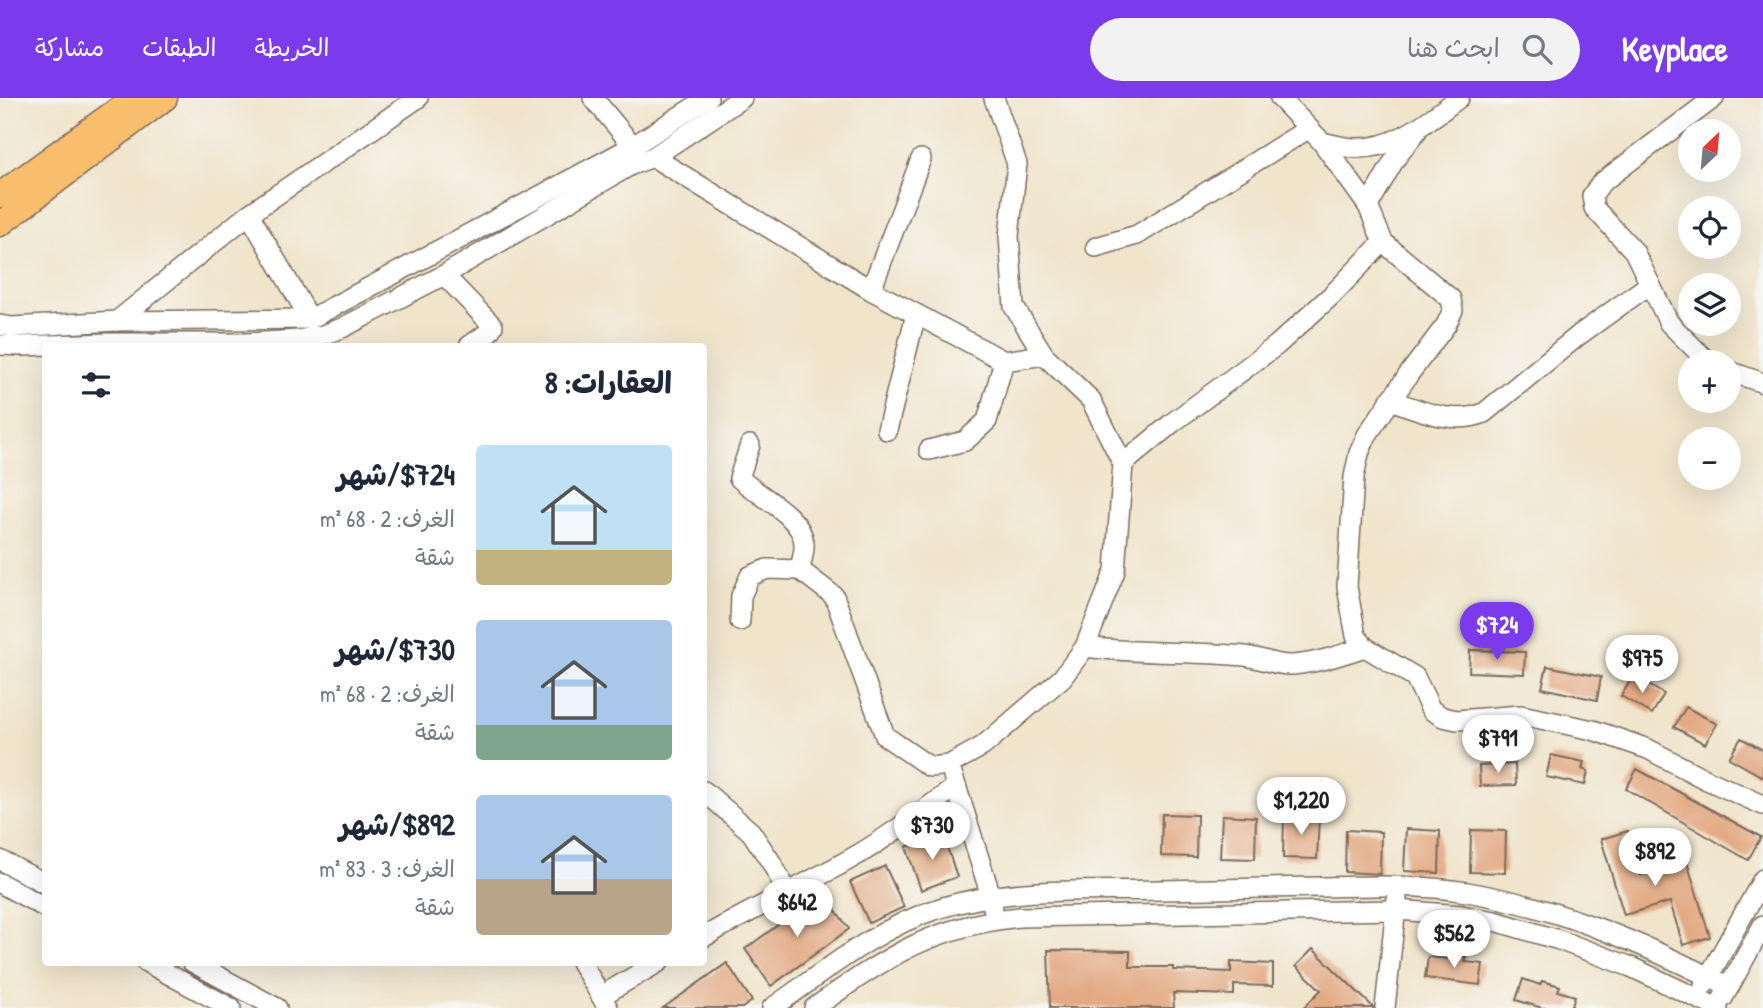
<!DOCTYPE html>
<html lang="ar">
<head>
<meta charset="utf-8">
<style>
  body { margin:0; font-family:"Patrick Hand","Playpen Sans Arabic",sans-serif; background:#f2f2f3; color:#1f2937; direction:rtl; height:100vh; display:flex; flex-direction:column; font-size:26px; white-space:nowrap }
  * { box-sizing:border-box; margin:0 }
  p { font-size:23px; color:#747a83 }
  .icon { flex:none; width:38px; height:38px; fill:none; stroke:currentColor; stroke-width:2; stroke-linecap:round; stroke-linejoin:round }
  .map { position:relative; flex:1; overflow:hidden; direction:ltr }
  .side { position:absolute; left:42px; top:245px; width:665px; height:623px; display:flex; flex-direction:column; background:#fff; border-radius:7px; box-shadow:0 7px 28px #0002; direction:rtl }
  .side>* { flex:none }
  .needle { width:46px; rotate:26deg }
  .tools { position:absolute; left:1678px; top:21px; display:grid; gap:14px }
  .tools a { display:grid; place-items:center; width:63px; height:63px; border-radius:50%; background:#fff; box-shadow:0 7px 28px #0002; font-size:35px }
  .price { position:absolute; translate:-50% -60px; padding:0 16px; border-radius:24px; background:#fff; color:#222; font-size:23px; line-height:46px; filter:drop-shadow(0 2px 4px #0008) }
  .price::after { content:''; position:absolute; left:50%; top:42px; width:21px; height:16px; margin-left:-10px; background:inherit; clip-path:polygon(0 0,100% 0,50% 100%) }
  .price.on { background:#7c3aed; color:#fff }
  ul { padding:0; list-style:none }
  li { display:flex; align-items:center; gap:21px; height:175px; padding:0 35px }
  li span { display:grid; place-items:center; flex:none; width:196px; height:140px; border-radius:7px; color:#555 }
  li>.icon { margin-inline-start:auto }
  span .icon { width:84px; height:84px; fill:#fffc; stroke-width:1 }
  li b { font-size:30px }
  h2 { display:flex; justify-content:space-between; align-items:center; height:84px; padding:0 35px; font-size:30px }
  header { display:flex; align-items:center; gap:42px; box-sizing:border-box; height:98px; padding:0 35px; background:#7c3aed; color:#fff }
  header strong { font-size:33px }
  nav { display:flex; gap:38px; margin-inline-start:auto; font-size:24px }
  .search { width:490px; height:63px; background:#f2f2f3; display:flex; align-items:center; gap:18px; box-sizing:border-box; padding:0 24px; border-radius:38px; color:#747a83; font-size:26px }
  .map>svg:first-child { display:block }
</style>
</head>
<body>
<header>
<strong>Keyplace</strong>
<div class="search"><svg class="icon" aria-label="search" viewBox="0 0 24 24"><circle cx="10" cy="10" r="6"/><path d="M15 15l6 6"/></svg>ابحث هنا</div>
<nav><a>الخريطة</a><a>الطبقات</a><a>مشاركة</a></nav>
</header>
<div class="map">
<svg width="1763" height="910" viewBox="0 0 1763 910">
  <rect width="100%" height="100%" fill="#f6f6f2"/>
  <filter id="ink" filterUnits="userSpaceOnUse"><feTurbulence type="fractalNoise" baseFrequency=".0143" numOctaves="2"/><feDisplacementMap in="SourceGraphic" scale="14" xChannelSelector="R" yChannelSelector="G"/><feConvolveMatrix kernelMatrix="1 2 1 2 8 2 1 2 1" color-interpolation-filters="sRGB"/></filter>
  <filter id="wash" filterUnits="userSpaceOnUse"><feTurbulence type="fractalNoise" baseFrequency=".00686" numOctaves="4" result="noise"/><feDisplacementMap in="SourceGraphic" scale="28" xChannelSelector="R" yChannelSelector="G"/><feGaussianBlur stdDeviation="1.57" result="paint"/><feColorMatrix in="noise" values="0 0 0 0 0 0 0 0 0 0 0 0 0 0 0 0 0 1.4 0 .05"/><feComposite in="paint" operator="in"/></filter>
  <g filter="url(#wash)">
    <rect width="100%" height="100%" fill="#f0e4cb"/>
    <g id="blocks">
      <g fill="#e3aa84">
        <path d="M 1470,552 L 1525,554 L 1524,576 L 1469,574 Z"/>
        <path d="M 1547,568 L 1601,579 L 1597,602 L 1542,590 Z"/>
        <path d="M 1633,578 L 1664,596 L 1652,616 L 1621,598 Z"/>
        <path d="M 1686,609 L 1717,626 L 1705,646 L 1674,629 Z"/>
        <path d="M 1741,640 L 1763,652 L 1763,679 L 1729,660 Z"/>
        <path d="M 1551,657 L 1584,664 L 1582,671 L 1588,673 L 1585,687 L 1546,679 Z"/>
        <path d="M 1515,666 L 1516,687 L 1480,688 L 1479,668 Z"/>
        <path d="M 1637,671 L 1761,739 L 1748,762 L 1626,691 Z"/>
        <path d="M 1162,716 L 1197,717 L 1196,759 L 1161,758 Z"/>
        <path d="M 1222,717 L 1256,719 L 1255,761 L 1220,760 Z"/>
        <path d="M 1284,718 L 1319,719 L 1317,761 L 1283,760 Z"/>
        <path d="M 1406,731 L 1440,733 L 1439,775 L 1404,773 Z"/>
        <path d="M 1346,732 L 1381,734 L 1380,776 L 1345,774 Z"/>
        <path d="M 1471,732 L 1506,733 L 1505,775 L 1470,774 Z"/>
        <path d="M 1628,733 L 1641,777 L 1687,764 L 1710,839 L 1683,847 L 1670,804 L 1624,817 L 1601,741 Z"/>
        <path d="M 943,737 L 957,779 L 921,792 L 906,749 Z"/>
        <path d="M 885,768 L 904,809 L 869,825 L 850,784 Z"/>
        <path d="M 823,794 L 849,831 L 771,888 L 745,851 Z"/>
        <path d="M 1313,851 L 1373,909 L 1373,910 L 1303,910 L 1321,892 L 1296,868 Z"/>
        <path d="M 1048,852 L 1130,853 L 1130,869 L 1173,869 L 1173,872 L 1231,874 L 1231,864 L 1273,866 L 1273,888 L 1234,887 L 1234,897 L 1173,895 L 1174,910 L 1050,910 Z"/>
        <path d="M 1447,857 L 1466,859 L 1465,864 L 1483,866 L 1480,887 L 1425,880 L 1428,859 L 1447,861 Z"/>
        <path d="M 727,865 L 752,903 L 742,910 L 663,910 Z"/>
        <path d="M 1523,881 L 1540,887 L 1542,883 L 1560,888 L 1558,893 L 1575,898 L 1571,910 L 1542,910 L 1516,902 Z"/>
      </g>
    </g>
  </g>
  <g filter="url(#ink)">
    <use href="#blocks" fill-opacity="0" stroke="#7a6b5b" stroke-width="2"/>
    <g fill="none" stroke-linecap="round" stroke-linejoin="round">
      <g stroke="#7a6b5b" stroke-width="22">
        <g id="minor">
          <path d="M 593,0 L 633,48"/>
          <path d="M 1280,0 L 1322,44 L 1368,108 L 1383,144 L 1451,201 L 1453,212 L 1446,227 L 1409,276 L 1367,337 L 1359,355 L 1354,379 L 1347,489 L 1356,538 L 1365,549 L 1415,579 L 1431,612 L 1443,619 L 1457,622 L 1521,617 L 1593,632 L 1648,651 L 1705,681 L 1763,707"/>
          <path d="M 1322,44 C 1333,46 1345,50 1355,50 C 1395,52 1429,22 1459,0"/>
          <path d="M 653,59 L 871,192 L 1004,263 L 1044,257"/>
          <path d="M 1368,108 L 1395,61 L 1417,33"/>
          <path d="M 249,116 L 310,221"/>
          <path d="M 1096,149 L 1137,137 L 1308,31"/>
          <path d="M 444,177 L 493,228 L 489,234 L 469,248"/>
          <path d="M 871,192 L 921,61"/>
          <path d="M 117,223 L 249,116 L 418,0"/>
          <path d="M 0,227 L 12,229 L 117,223 L 310,221 L 633,48 L 708,0"/>
          <path d="M 0,247 L 21,248 L 108,245 L 245,245 L 298,242 L 323,237 L 342,230 L 444,177 L 631,67 L 653,59 L 742,0"/>
          <path d="M 1708,264 L 1669,225 L 1634,153 L 1594,110 L 1592,98 L 1601,85 L 1714,0"/>
          <path d="M 1729,273 L 1763,285"/>
          <path d="M 1390,302 C 1421,312 1453,328 1484,315 L 1579,237 L 1650,186"/>
          <path d="M 887,332 L 916,216"/>
          <path d="M 750,347 L 739,380 C 757,397 802,418 804,445 C 805,453 801,464 800,472 L 834,498 L 885,638 L 930,669 L 949,667 L 983,648 L 1062,580 L 1085,549 L 1115,473 L 1123,366 L 1091,302 L 1044,257 L 1014,209 L 1009,138 L 1017,66 L 994,0"/>
          <path d="M 929,352 L 965,343 L 987,323 L 1004,263"/>
          <path d="M 1123,366 L 1172,325 L 1277,247 L 1333,196 L 1383,144"/>
          <path d="M 740,523 L 741,498 L 750,478 L 767,471 L 800,472"/>
          <path d="M 1085,549 C 1138,556 1192,553 1245,558 C 1261,560 1277,568 1292,567 C 1318,565 1341,557 1365,549"/>
          <path d="M 953,678 L 991,798 L 993,810"/>
          <path d="M 704,693 L 751,734 L 771,764 L 788,795"/>
          <path d="M 0,762 L 46,786"/>
          <path d="M 0,785 L 46,810"/>
          <path d="M 704,839 C 755,809 808,786 859,756 C 893,736 924,711 956,689"/>
          <path d="M 146,864 L 231,910"/>
          <path d="M 192,864 L 277,910"/>
          <path d="M 581,864 L 608,910"/>
          <path d="M 1704,887 L 1763,781"/>
          <path d="M 601,898 L 659,864"/>
          <path d="M 1723,900 L 1763,827"/>
          <path d="M 772,910 C 825,873 878,829 940,810 C 1010,788 1087,794 1160,792 C 1213,791 1266,790 1319,789 C 1368,788 1418,786 1467,794 C 1558,809 1647,847 1729,889"/>
          <path d="M 814,910 C 886,860 930,828 1020,819 L 1397,812 L 1461,817 L 1495,823 L 1559,842 L 1631,869 L 1718,910"/>
          <path d="M 1385,910 L 1397,800"/>
        </g>
      </g>
      <g stroke="#7a6b5b" stroke-width="27">
        <g id="major">
          <path d="M 0,97 L 134,0"/>
          <path d="M 0,126 L 165,0"/>
        </g>
      </g>
      <use href="#minor" stroke="#fff" stroke-width="19"/>
      <use href="#major" stroke="#f9be6d" stroke-width="24"/>
    </g>
  </g>
</svg>
<div class="tools">
<a><svg class="needle" viewBox="-14 -14 28 28"><path d="M0-13l5 13h-10z" fill="#e53935"/><path d="M0 13l5-13h-10z" fill="#747a83"/></svg></a>
<a><svg class="icon" aria-label="locate" viewBox="0 0 24 24"><circle cx="12" cy="12" r="6"/><path d="M12 2v4M12 18v4M2 12h4M18 12h4"/></svg></a>
<a><svg class="icon" aria-label="layers" viewBox="0 0 24 24"><path d="M12 4l9 5-9 5-9-5zM3 14l9 5 9-5"/></svg></a>
<a>+</a>
<a>−</a>
</div>
<b class="price on" style="left:1497px;top:564px">$724</b>
<b class="price" style="left:1642px;top:597px">$975</b>
<b class="price" style="left:1498px;top:677px">$791</b>
<b class="price" style="left:1301px;top:739px">$1,220</b>
<b class="price" style="left:932px;top:764px">$730</b>
<b class="price" style="left:1655px;top:790px">$892</b>
<b class="price" style="left:797px;top:841px">$642</b>
<b class="price" style="left:1454px;top:872px">$562</b>
<section class="side">
<h2>العقارات: 8<svg class="icon" aria-label="filters" viewBox="0 0 24 24"><path d="M4 7h16M4 17h16"/><circle cx="9" cy="7" r="2"/><circle cx="15" cy="17" r="2"/></svg></h2>
<ul>
<li><span style="background:linear-gradient(#bfe0f5 75%,#c2b280 0)"><svg class="icon" aria-label="home" viewBox="0 0 24 24"><path d="M3 11l9-7 9 7M6 9v11h12V9"/></svg></span><div><b>$724/شهر</b><p>الغرف: 2 · 68 m²</p><p>شقة</p></div></li>
<li><span style="background:linear-gradient(#a9c7e8 75%,#7fa58c 0)"><svg class="icon" aria-label="home" viewBox="0 0 24 24"><path d="M3 11l9-7 9 7M6 9v11h12V9"/></svg></span><div><b>$730/شهر</b><p>الغرف: 2 · 68 m²</p><p>شقة</p></div></li>
<li><span style="background:linear-gradient(#a9c7e8 60%,#b9a48a 0)"><svg class="icon" aria-label="home" viewBox="0 0 24 24"><path d="M3 11l9-7 9 7M6 9v11h12V9"/></svg></span><div><b>$892/شهر</b><p>الغرف: 3 · 83 m²</p><p>شقة</p></div></li>
</ul>
</section>
</div>
</body>
</html>
